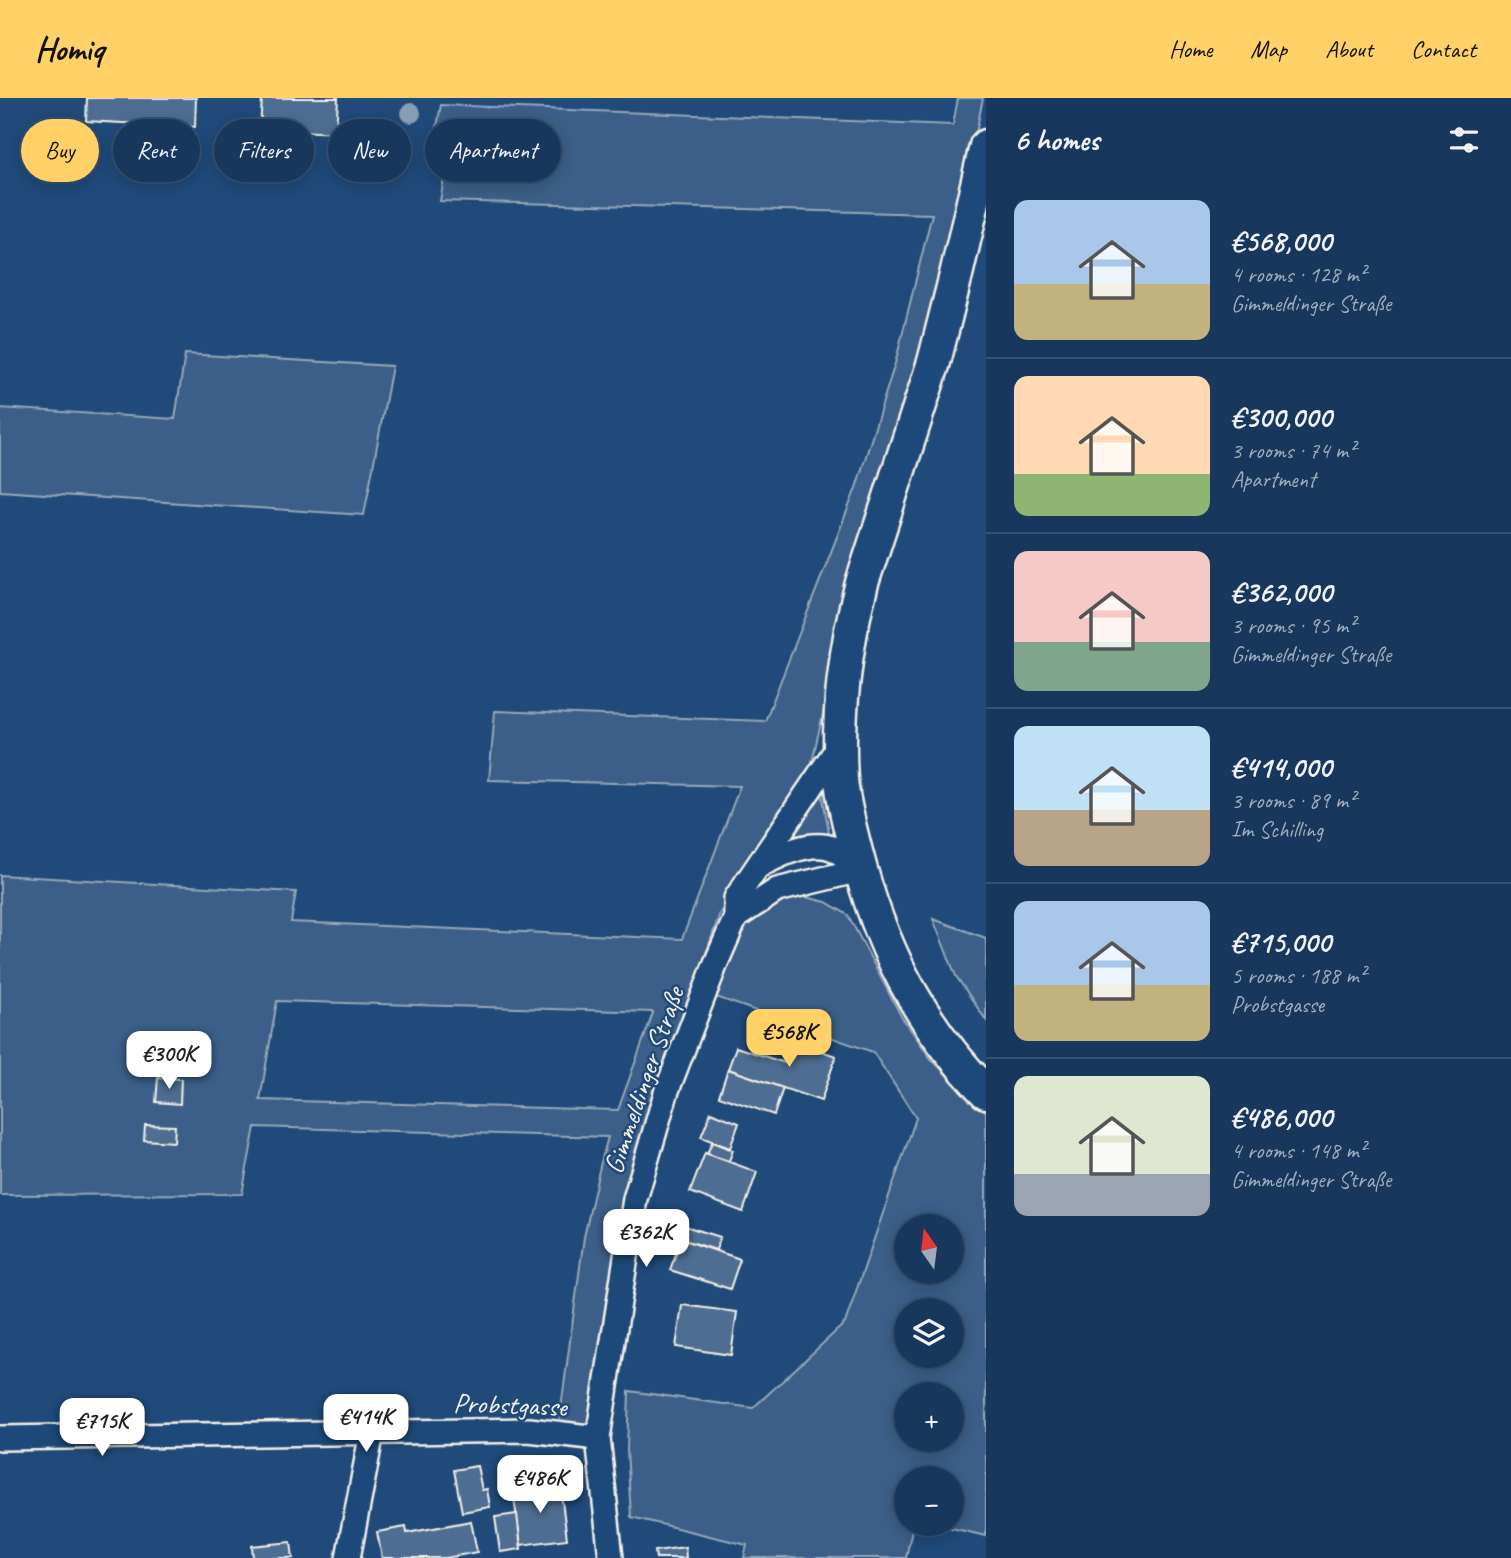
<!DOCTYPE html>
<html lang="en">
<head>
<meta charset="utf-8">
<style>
  body { margin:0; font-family:Caveat,sans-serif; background:#244365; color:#f1f3f6; height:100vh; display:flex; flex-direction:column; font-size:26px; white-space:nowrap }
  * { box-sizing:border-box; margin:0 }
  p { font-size:23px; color:#9eacbb }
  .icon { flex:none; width:38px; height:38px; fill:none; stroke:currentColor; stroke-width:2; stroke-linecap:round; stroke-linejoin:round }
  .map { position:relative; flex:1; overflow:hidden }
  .sheet { display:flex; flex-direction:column; background:#17385c; width:525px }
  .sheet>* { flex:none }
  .top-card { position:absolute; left:21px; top:21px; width:665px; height:63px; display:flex; gap:14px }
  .needle { width:46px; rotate:346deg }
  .controls { position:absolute; left:894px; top:1116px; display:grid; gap:14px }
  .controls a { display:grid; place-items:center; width:70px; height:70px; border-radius:50%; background:#17385c; box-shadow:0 4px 18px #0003,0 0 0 2px #365272; font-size:35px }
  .price { position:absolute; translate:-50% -60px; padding:0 16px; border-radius:14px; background:#fff; color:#222; font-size:23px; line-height:46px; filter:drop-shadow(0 2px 4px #0008) }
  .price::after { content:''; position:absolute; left:50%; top:42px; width:21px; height:16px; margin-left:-10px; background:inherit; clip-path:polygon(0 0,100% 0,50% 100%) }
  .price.on { background:#ffd166; color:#111 }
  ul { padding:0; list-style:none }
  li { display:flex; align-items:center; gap:21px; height:175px; padding:0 28px }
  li+li { border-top:2px solid #365272 }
  li span { display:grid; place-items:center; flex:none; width:196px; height:140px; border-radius:14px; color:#555 }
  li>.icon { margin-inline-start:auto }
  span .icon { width:84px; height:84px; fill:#fffc; stroke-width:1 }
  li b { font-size:30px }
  h2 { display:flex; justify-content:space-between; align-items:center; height:84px; padding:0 28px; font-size:30px }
  .pill { padding:0 24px; border-radius:32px; background:#17385c; box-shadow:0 4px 18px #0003,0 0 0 2px #365272; font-size:24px; line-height:63px }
  .pill.on { background:#ffd166; color:#111 }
  header { display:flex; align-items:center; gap:42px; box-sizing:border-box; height:98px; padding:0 35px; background:#ffd166; color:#111 }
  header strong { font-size:33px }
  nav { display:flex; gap:38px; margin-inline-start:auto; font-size:24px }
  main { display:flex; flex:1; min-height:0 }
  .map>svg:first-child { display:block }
</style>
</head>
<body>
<header>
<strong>Homiq</strong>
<nav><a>Home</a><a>Map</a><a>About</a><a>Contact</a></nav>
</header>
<main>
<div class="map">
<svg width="986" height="1460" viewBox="0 0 986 1460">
  <rect width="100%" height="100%" fill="#1f4a7a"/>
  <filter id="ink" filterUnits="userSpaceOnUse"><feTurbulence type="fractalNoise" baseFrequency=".0143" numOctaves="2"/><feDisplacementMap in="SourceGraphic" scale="14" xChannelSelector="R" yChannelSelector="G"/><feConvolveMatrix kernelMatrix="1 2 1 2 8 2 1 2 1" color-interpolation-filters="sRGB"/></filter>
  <g filter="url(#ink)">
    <g fill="#3a5f88" stroke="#97a8b8" stroke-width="2" fill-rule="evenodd">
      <path d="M 958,0 L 983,0 L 959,120 L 891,364 L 833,543 L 824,611 L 810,673 L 760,746 L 720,815 L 694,890 L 656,990 L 625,1098 L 588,1329 L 559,1325 L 584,1139 L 600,1068 L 608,1039 L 255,1029 L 242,1096 L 0,1097 L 0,777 L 296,794 L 291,824 L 682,841 L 740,688 L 489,682 L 495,613 L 765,623 L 856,390 L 896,262 L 932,116 L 440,103 L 446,68 L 430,66 L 441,7 L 953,27 ZM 277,903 L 653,914 L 653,915 L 618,1012 L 260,1002 Z"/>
      <path d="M 185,256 L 392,268 L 364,417 L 0,393 L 0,310 L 175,321 Z"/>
      <path d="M 822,694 L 829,734 L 826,736 L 793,738 L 790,733 L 815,695 Z"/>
      <path d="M 797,797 L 826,804 L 848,817 L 901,918 L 932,962 L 966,996 L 986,1014 L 986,1438 L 934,1426 L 952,1426 L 952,1381 L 906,1381 L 906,1426 L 913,1426 L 906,1460 L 744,1460 L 747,1447 L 631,1419 L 627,1352 L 629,1293 L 753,1310 L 845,1225 L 916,1020 L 873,954 L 716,899 L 742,831 L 768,806 ZM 906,1129 L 952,1129 L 952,1174 L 906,1174 ZM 906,1213 L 952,1213 L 952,1258 L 906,1258 ZM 906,1297 L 952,1297 L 952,1342 L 906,1342 Z"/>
      <path d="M 933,821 L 986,840 L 986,922 L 956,878 Z"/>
    </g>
    <g fill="#4d6e92" stroke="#f4f1e8" stroke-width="2">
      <path d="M 87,0 L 196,0 L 195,29 L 86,23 Z"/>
      <path d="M 262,0 L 338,0 L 336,35 L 260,31 Z"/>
      <path d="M 793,943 L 836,958 L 821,1003 L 728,971 L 736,949 L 785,965 Z"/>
      <path d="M 728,971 L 783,990 L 774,1017 L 719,998 Z"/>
      <path d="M 158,980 L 181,981 L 180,1006 L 156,1004 Z"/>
      <path d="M 711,1014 L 739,1025 L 730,1050 L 701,1039 Z"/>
      <path d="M 145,1027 L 175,1028 L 174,1044 L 144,1042 Z"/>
      <path d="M 712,1044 L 733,1052 L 729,1063 L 707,1056 Z"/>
      <path d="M 705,1055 L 757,1074 L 743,1114 L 690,1094 Z"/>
      <path d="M 685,1128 L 720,1139 L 716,1152 L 681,1141 Z"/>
      <path d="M 681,1141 L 740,1161 L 730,1191 L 670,1172 Z"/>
      <path d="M 682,1207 L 737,1214 L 731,1257 L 676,1249 Z"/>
      <path d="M 477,1368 L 482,1392 L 487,1391 L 490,1409 L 462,1414 L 454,1372 Z"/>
      <path d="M 560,1387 L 567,1441 L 521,1447 L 513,1394 Z"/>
      <path d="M 517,1416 L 521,1451 L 500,1454 L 495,1419 Z"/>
      <path d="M 471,1423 L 477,1454 L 446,1460 L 382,1460 L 377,1434 L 406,1429 L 407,1435 Z"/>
      <path d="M 291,1444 L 293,1460 L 253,1460 L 252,1448 Z"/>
      <path d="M 685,1449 L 686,1460 L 656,1460 L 655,1453 Z"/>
    </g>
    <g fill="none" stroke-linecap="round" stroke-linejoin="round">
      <g stroke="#f4f1e8" stroke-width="28">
        <g id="street">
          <path d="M 759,768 C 779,757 812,741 834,751 C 843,756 852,766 860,772"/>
          <path d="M 736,819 L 777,792 L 860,772"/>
          <path d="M 0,1340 L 529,1332 L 598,1340"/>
          <path d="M 348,1460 L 372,1334"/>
          <path d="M 611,1460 L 598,1340 L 635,1101 L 666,995 L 716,865 L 736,819 L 736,800 L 841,645"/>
        </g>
      </g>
      <g stroke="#f4f1e8" stroke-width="37">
        <path id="secondary" d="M 986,48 L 956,177 L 934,264 L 862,485 C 845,547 837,617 841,681 C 843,705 850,730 856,754 C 880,847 918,925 986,994"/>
      </g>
      <use href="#street" stroke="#1f4a7a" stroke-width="23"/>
      <use href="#secondary" stroke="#1f4a7a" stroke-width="32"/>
    </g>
    <g fill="#8a9eb1">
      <circle cx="411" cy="15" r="10"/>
      <circle cx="379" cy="42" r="10"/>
    </g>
  </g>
  <g text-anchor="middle" stroke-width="5" stroke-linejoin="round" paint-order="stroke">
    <g font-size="28" fill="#f4f1e8" stroke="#1f4a7a">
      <text transform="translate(643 982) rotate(-71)" y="10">Gimmeldinger Straße</text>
      <text transform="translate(510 1306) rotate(2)" y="10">Probstgasse</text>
    </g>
  </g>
</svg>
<div class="controls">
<a><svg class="needle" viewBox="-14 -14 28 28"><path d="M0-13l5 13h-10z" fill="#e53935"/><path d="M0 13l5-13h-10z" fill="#9eacbb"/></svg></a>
<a><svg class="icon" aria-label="layers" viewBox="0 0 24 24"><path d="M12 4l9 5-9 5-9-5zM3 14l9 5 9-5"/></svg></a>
<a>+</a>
<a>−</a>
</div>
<b class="price on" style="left:789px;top:971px">€568K</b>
<b class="price" style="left:169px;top:993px">€300K</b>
<b class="price" style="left:646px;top:1171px">€362K</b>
<b class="price" style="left:366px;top:1356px">€414K</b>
<b class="price" style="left:102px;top:1360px">€715K</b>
<b class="price" style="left:540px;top:1417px">€486K</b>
<div class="top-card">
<a class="pill on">Buy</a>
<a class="pill">Rent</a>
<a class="pill">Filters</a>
<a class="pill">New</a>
<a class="pill">Apartment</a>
</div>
</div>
<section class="sheet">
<h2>6 homes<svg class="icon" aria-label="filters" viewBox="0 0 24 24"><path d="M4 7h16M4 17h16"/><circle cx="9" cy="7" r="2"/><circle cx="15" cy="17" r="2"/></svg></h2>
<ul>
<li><span style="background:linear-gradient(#a9c7e8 60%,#c2b280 0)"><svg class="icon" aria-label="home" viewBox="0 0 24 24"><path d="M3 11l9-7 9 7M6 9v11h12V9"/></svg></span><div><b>€568,000</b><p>4 rooms · 128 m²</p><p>Gimmeldinger Straße</p></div></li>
<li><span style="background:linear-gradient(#ffd9b3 70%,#8fb573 0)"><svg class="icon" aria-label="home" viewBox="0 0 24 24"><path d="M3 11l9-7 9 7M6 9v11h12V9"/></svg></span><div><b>€300,000</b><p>3 rooms · 74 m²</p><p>Apartment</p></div></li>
<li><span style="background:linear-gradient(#f6c9c9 65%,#7fa58c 0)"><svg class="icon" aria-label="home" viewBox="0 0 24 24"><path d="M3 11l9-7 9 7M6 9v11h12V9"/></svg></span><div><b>€362,000</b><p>3 rooms · 95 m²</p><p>Gimmeldinger Straße</p></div></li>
<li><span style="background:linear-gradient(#bfe0f5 60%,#b9a48a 0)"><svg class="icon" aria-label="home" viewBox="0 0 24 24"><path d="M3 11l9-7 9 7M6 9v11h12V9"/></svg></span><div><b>€414,000</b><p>3 rooms · 89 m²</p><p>Im Schilling</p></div></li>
<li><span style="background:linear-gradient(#a9c7e8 60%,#c2b280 0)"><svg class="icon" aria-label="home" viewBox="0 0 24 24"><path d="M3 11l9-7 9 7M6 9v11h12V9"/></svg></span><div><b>€715,000</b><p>5 rooms · 188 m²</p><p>Probstgasse</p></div></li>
<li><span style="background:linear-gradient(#dfe7d0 70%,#9aa5b1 0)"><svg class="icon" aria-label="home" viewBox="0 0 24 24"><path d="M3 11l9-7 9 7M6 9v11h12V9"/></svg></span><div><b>€486,000</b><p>4 rooms · 148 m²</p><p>Gimmeldinger Straße</p></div></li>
</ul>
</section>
</main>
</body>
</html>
